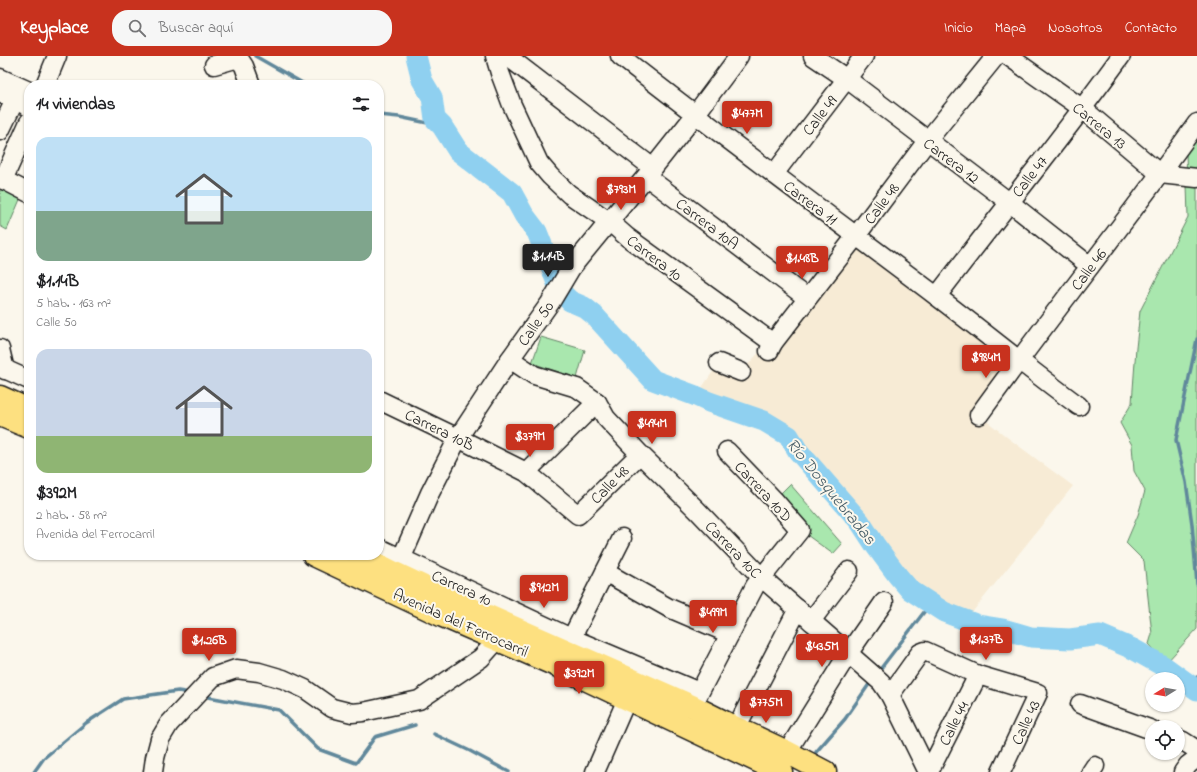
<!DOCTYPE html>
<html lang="es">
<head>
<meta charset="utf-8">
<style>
  body { margin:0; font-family:"Indie Flower",sans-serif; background:#f6f6f6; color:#202124; height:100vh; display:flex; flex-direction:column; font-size:15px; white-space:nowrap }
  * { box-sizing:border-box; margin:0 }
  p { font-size:13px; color:#757577 }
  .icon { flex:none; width:22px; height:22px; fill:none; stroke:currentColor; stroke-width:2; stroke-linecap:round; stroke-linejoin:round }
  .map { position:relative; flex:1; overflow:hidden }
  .sheet { position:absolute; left:24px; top:24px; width:360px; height:480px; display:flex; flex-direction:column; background:#fff; border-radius:16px; box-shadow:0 1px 3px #0004 }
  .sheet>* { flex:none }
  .needle { width:26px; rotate:259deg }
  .controls { position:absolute; left:1145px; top:616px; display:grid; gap:8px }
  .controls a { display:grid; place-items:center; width:40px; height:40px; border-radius:50%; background:#fff; box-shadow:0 1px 3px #0004; font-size:20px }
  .price { position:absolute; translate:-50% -34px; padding:0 9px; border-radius:4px; background:#c8321e; color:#fff; font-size:13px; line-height:26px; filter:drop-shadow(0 1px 2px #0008) }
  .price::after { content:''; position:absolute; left:50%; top:24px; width:12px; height:9px; margin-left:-6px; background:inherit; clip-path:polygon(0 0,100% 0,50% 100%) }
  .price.current { background:#222; color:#fff }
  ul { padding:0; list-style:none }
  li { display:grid; align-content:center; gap:8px; height:212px; padding:0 12px }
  li span { display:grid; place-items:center; height:124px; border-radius:12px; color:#555 }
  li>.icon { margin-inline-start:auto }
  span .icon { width:72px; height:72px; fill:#fffc; stroke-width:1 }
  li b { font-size:17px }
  h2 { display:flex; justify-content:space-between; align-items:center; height:48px; padding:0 12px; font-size:17px }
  header { display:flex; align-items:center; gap:24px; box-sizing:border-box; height:56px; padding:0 20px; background:#c8321e; color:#fff }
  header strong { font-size:19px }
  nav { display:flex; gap:22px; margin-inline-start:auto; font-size:14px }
  .search { width:280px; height:36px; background:#f6f6f6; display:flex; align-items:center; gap:10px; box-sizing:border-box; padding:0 14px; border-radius:16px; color:#757577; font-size:15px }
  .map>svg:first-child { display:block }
</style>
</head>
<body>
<header>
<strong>Keyplace</strong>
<div class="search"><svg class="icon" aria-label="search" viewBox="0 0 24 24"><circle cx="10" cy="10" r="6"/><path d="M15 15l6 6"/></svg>Buscar aquí</div>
<nav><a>Inicio</a><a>Mapa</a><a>Nosotros</a><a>Contacto</a></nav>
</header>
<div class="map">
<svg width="1197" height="716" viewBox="0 0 1197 716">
  <rect width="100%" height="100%" fill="#fbf7ec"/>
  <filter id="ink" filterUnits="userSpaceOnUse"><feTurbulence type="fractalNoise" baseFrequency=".025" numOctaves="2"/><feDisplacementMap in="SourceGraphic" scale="8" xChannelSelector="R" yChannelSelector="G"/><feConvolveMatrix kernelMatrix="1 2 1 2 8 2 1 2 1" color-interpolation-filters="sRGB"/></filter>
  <g filter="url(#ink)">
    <path fill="#f7ebd5" d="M 856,180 L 1018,304 L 979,359 L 1012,385 L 1073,430 L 974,554 L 966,566 L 944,556 L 910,534 L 886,505 L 860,466 L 812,411 L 798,395 L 789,380 L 764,365 L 709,346 L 696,340 L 719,307 L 741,316 L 764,291 Z"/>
    <g fill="#a9e7ae" stroke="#628265">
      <path d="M 1197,80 L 1197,573 L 1166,607 L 1149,588 L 1152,578 L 1144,505 L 1126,487 L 1138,459 L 1145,435 L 1134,415 L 1132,389 L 1120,367 L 1132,347 L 1136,292 L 1140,255 L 1188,161 L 1186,97 Z"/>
      <path d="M 0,122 L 24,134 L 7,174 L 0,170 Z"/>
      <path d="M 541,281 L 585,294 L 577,322 L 532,307 Z"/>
      <path d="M 790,428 L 842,488 L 833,498 L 800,474 L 774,444 Z"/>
    </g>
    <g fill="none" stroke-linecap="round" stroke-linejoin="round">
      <g stroke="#61889b" stroke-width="3.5">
        <path d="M 255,0 L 306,29"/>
        <path d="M 379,59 L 399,61 L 442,70"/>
        <path d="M 1197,283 L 1176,384 L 1186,426 L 1192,468 L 1197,528"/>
        <path d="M 878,616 L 931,547"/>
        <path d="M 1193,632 L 1197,621"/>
        <path d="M 203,640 L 279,654 L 318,693 L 356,707 L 375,681 L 415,669"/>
        <path d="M 434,678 L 470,695 L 509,716"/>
        <path d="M 816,696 L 845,663 L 872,624"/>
        <path d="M 34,716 L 44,702 L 86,667 L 123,643 L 178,635 L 191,637"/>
      </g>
      <path stroke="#8fd0f0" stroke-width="21" d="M 416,0 L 422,24 L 432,41 L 435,63 L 442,70 L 458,95 L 512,137 L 524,159 L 537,176 L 551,211 L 560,235 L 570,245 L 584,251 L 594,259 L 653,324 L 696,340 L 709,346 L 764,365 L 789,380 L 798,395 L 812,411 L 860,466 L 875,489 L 898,520 L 910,534 L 944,556 L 978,569 L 1003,573 L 1031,581 L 1070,583 L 1100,579 L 1133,593 L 1165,611 L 1197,634"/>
      <g stroke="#1c1c1c" stroke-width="21">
        <g id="minor">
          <path d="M 495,0 L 500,17 L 512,49 L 539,107 L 550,120 L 569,138 L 610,166 L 627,181 L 773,287"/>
          <path d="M 507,0 L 653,112"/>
          <path d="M 620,0 C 724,82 830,160 935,239 C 984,276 1030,314 1079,350"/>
          <path d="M 813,0 L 847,23 L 1009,146 L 1090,210"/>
          <path d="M 1008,0 L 1083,53 L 1160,118 L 1197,122"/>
          <path d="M 214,9 L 235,3 L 240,4 L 244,10 L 251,29"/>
          <path d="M 0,22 L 29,35"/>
          <path d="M 45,29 L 57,0"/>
          <path d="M 0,37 L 29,51"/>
          <path d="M 0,75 L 15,44"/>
          <path d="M 774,118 L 864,0"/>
          <path d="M 647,121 L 807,242"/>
          <path d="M 0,122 L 29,137"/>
          <path d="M 3,124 L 29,66"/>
          <path d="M 937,240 C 998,160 1062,82 1121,0"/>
          <path d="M 0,293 L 5,314"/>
          <path d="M 769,295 L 773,287 L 856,180 L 927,85 L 996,0"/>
          <path d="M 510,303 L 534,319 L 577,332 L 597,346 L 606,362 L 640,398 L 697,454 L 762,522 L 881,626 L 890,639 L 928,716"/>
          <path d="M 719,307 L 741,316"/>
          <path d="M 0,311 L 29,324"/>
          <path d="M 379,344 L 458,382 L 526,416 L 578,459 L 640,398"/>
          <path d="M 979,359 C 1050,260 1126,166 1197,67"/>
          <path d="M 526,416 L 597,346"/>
          <path d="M 379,492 L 571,582 L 699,636"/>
          <path d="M 605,516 L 669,552 L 730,578"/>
          <path d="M 395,517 L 430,437 L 458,382 L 510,303 L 550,247 L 571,212 L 653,112 L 695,59 L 739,0"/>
          <path d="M 811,565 L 849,515"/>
          <path d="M 566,593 L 622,482"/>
          <path d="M 890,639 L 920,597 L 925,595 L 978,619 L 1038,637 L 1001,716"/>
          <path d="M 694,647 L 755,530 L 800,474 L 774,444 L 727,395"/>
          <path d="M 1080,648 L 1152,674"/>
          <path d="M 736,672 L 798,553"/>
          <path d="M 1178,683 L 1183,685 L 1197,694"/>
          <path d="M 787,696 L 848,598 L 884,546"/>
          <path d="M 153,716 L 155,702 L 160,683 L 169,668 L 213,621 L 236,613 L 259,616 L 283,623 L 305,633 L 332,652 L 352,657 L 363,656 L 419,644 L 481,602 L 498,583"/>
          <path d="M 595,716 L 627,643"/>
          <path d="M 929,716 L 978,619"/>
          <path d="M 1091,716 L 1095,710"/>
          <path d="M 1183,716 L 1188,709 L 1197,702"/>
        </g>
      </g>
      <g stroke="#1c1c1c" stroke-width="25">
        <g id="major">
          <path d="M 0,341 L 29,354"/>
          <path d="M 0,359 L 29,371"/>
          <path d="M 314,499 L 443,560 L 558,610 L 781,716"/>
          <path d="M 359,499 L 395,517 L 450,543 L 692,650 L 736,672 L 787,696 L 825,716"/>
        </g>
      </g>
      <use href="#minor" stroke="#fbf7ec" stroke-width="18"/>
      <use href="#major" stroke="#fde080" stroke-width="22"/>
    </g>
  </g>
  <g text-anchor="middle" stroke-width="4" stroke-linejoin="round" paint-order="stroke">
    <g font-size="16" fill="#1c1c1c" stroke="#fbf7ec">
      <text transform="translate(819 59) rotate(-52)" y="6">Calle 49</text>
      <text transform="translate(1100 69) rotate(39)" y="6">Carrera 13</text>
      <text transform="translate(952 104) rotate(37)" y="6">Carrera 12</text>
      <text transform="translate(1029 120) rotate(-52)" y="6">Calle 47</text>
      <text transform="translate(811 146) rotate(37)" y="6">Carrera 11</text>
      <text transform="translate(881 147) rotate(-53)" y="6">Calle 48</text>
      <text transform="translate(708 167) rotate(37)" y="6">Carrera 10A</text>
      <text transform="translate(655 201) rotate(37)" y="6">Carrera 10</text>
      <text transform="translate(1088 213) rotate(-53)" y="6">Calle 46</text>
      <text transform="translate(535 267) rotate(-55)" y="6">Calle 50</text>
      <text transform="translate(440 373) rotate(26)" y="6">Carrera 10B</text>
      <text transform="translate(609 428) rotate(-45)" y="6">Calle 48</text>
      <text transform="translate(764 435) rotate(47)" y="6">Carrera 10D</text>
      <text transform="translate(734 493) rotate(46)" y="6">Carrera 10C</text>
      <text transform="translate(462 531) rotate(25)" y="6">Carrera 10</text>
      <text transform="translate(461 566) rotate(24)" y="6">Avenida del Ferrocarril</text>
      <text transform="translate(1025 666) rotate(-65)" y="6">Calle 43</text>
      <text transform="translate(953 667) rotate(-63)" y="6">Calle 44</text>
    </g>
    <g font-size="17" font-style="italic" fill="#445b66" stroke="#fbf7ec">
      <text transform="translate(832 435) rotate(51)" y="6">Río Dosquebradas</text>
    </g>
  </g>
</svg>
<div class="controls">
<a><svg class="needle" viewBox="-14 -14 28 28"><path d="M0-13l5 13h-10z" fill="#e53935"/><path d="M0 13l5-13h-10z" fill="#757577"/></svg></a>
<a><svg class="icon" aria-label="locate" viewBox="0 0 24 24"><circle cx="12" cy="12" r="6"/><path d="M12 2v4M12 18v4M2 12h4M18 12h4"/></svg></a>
</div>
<b class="price" style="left:747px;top:79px">$477M</b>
<b class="price" style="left:621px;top:155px">$793M</b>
<b class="price current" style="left:548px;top:222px">$1.14B</b>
<b class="price" style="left:802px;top:224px">$1.48B</b>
<b class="price" style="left:986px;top:323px">$984M</b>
<b class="price" style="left:652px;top:389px">$494M</b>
<b class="price" style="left:530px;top:402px">$379M</b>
<b class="price" style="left:544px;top:553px">$912M</b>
<b class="price" style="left:713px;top:578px">$499M</b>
<b class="price" style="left:986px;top:605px">$1.37B</b>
<b class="price" style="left:209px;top:606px">$1.26B</b>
<b class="price" style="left:822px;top:612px">$435M</b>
<b class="price" style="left:579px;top:639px">$392M</b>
<b class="price" style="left:766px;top:668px">$775M</b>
<section class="sheet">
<h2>14 viviendas<svg class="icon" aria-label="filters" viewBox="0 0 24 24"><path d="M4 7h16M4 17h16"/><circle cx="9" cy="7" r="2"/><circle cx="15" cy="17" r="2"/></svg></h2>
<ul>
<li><span style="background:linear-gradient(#bfe0f5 60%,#7fa58c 0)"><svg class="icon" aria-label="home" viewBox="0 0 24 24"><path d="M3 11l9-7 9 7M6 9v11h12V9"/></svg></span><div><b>$1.14B</b><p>5 hab. · 163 m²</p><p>Calle 50</p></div></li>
<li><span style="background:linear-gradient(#c9d6e8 70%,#8fb573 0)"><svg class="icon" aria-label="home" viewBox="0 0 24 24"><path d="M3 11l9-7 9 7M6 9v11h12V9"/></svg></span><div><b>$392M</b><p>2 hab. · 58 m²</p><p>Avenida del Ferrocarril</p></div></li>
</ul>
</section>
</div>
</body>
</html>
